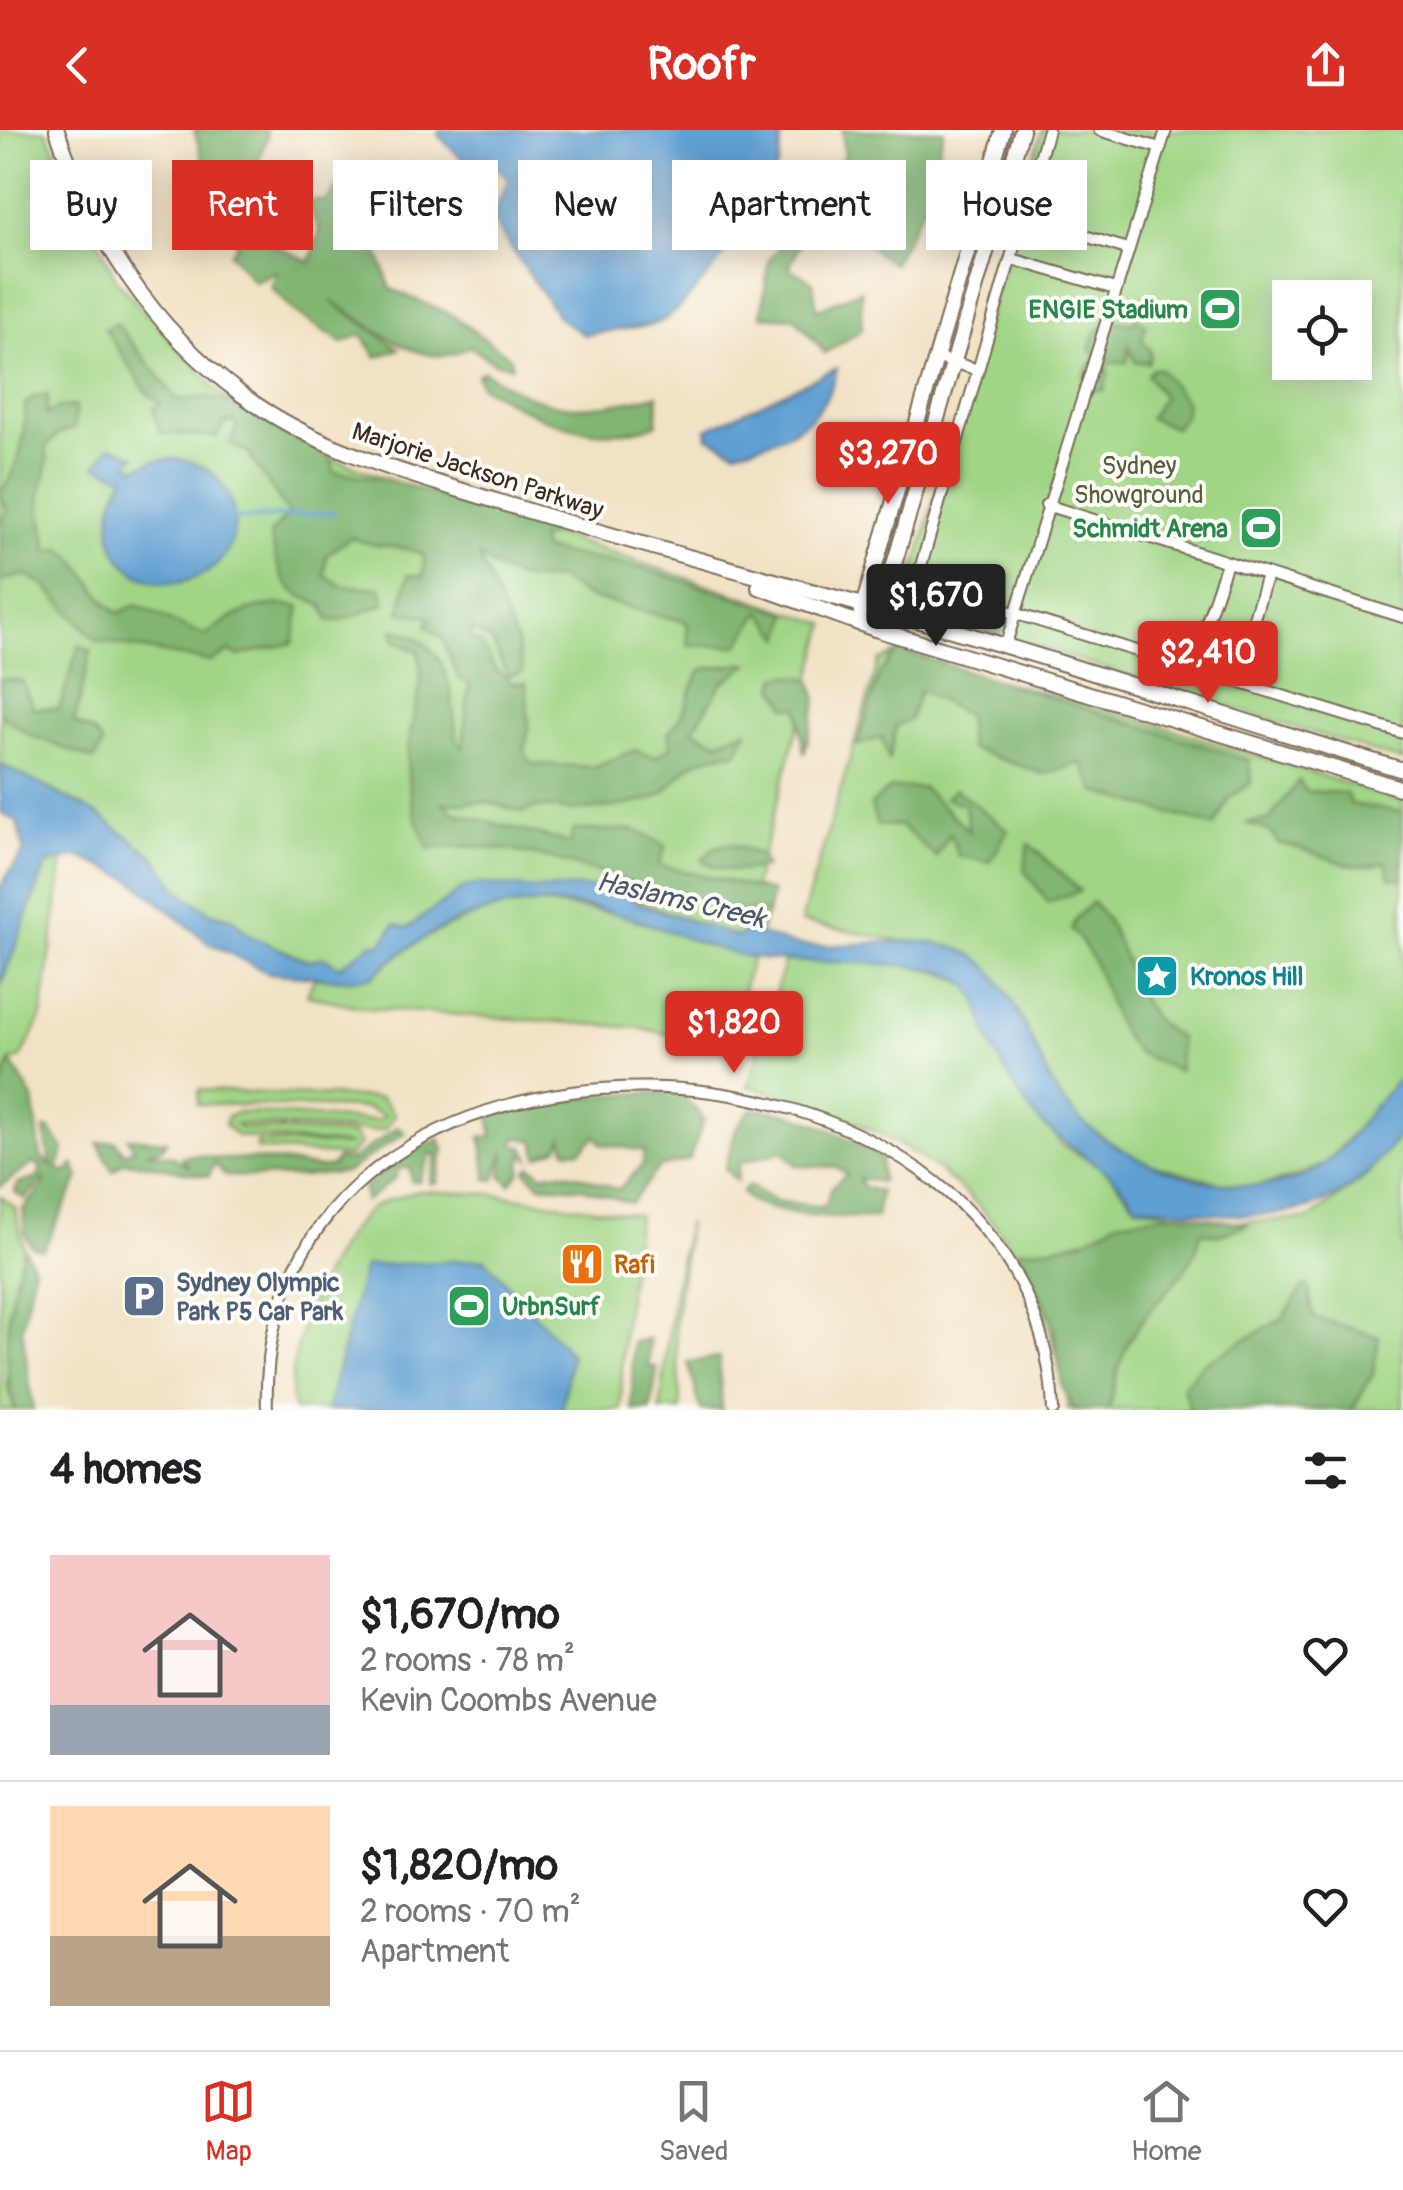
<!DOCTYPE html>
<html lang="en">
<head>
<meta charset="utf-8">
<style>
  body { margin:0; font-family:Pangolin,sans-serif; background:#f2f2f2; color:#202124; height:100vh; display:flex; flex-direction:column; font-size:38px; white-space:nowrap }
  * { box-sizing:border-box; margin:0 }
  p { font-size:32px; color:#757577 }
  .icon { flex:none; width:55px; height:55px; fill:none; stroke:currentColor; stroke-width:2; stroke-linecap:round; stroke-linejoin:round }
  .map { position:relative; height:1280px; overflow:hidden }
  .side { display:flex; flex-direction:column; background:#fff; flex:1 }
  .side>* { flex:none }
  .banner { position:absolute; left:30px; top:30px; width:1345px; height:90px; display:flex; gap:20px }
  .fabs { position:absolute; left:1272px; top:150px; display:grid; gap:20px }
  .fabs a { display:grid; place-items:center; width:100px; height:100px; border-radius:0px; background:#fff; box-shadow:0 5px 25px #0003; font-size:50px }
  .price { position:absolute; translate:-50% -85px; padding:0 22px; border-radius:10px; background:#d93025; color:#fff; font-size:32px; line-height:65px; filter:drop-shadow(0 2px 5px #0008) }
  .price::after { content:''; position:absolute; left:50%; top:60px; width:30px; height:22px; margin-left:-15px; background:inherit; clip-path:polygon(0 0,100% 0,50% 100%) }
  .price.current { background:#222; color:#fff }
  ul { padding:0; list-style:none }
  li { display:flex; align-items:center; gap:30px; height:250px; padding:0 50px }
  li+li { border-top:2px solid #e0e0e0 }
  li span { display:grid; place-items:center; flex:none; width:280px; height:200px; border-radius:0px; color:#555 }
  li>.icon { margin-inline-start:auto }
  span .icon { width:120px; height:120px; fill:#fffc; stroke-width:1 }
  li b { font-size:42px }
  h2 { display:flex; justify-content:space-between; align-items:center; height:120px; padding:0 50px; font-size:42px }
  .tag { padding:0 35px; border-radius:0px; background:#fff; box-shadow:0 5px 25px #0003; font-size:35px; line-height:90px }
  .tag.current { background:#d93025; color:#fff }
  header { display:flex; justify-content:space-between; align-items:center; height:130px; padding:0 50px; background:#d93025; color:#fff; font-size:45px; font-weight:700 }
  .tab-bar { display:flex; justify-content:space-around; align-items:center; height:140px; border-top:2px solid #e0e0e0; background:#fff; font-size:28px; color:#757577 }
  .tab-bar a { display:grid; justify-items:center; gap:5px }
  .tab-bar .current { color:#d93025 }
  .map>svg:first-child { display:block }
</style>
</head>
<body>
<header><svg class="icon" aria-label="back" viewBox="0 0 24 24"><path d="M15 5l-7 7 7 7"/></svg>Roofr<svg class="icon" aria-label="share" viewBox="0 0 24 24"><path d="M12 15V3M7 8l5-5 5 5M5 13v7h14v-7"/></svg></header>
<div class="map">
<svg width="1403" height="1280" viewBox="0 0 1403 1280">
  <rect width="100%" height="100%" fill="#fdfcf7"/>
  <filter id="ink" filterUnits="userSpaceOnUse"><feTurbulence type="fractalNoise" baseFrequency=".01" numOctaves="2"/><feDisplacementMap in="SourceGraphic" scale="20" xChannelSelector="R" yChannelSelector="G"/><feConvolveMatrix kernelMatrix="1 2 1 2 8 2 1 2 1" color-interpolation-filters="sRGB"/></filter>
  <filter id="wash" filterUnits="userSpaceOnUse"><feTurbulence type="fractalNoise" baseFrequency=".0048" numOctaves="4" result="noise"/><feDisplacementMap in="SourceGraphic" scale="40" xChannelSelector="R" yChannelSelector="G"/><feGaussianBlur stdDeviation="2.25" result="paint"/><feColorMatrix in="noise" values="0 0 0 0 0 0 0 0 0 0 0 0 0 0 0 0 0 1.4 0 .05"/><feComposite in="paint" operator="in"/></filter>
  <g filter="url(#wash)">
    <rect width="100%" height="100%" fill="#f2e2c5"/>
    <g fill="#a0d585" stroke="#6e8052" stroke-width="2.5" fill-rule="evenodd">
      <path d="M 0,0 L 46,0 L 117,151 L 228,272 L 332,328 L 387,349 L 826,494 L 747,781 L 767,783 L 760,804 L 747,800 L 738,807 L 725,804 L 606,758 L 533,759 L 483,754 L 465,757 L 407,798 L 395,795 L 382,813 L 371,814 L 339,838 L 308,831 L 250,806 L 231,788 L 211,783 L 178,760 L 155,727 L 85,677 L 0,634 L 0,584 L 86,627 L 0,571 Z"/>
      <path d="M 1042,0 L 1403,0 L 1403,631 L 904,476 ZM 1290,168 L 1355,168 L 1355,232 L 1290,232 Z"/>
      <path d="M 894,524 L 1090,574 L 1403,671 L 1403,946 L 1326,1033 L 1292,1048 L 1254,1057 L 1217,1052 L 1137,1030 L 1082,993 L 1055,960 L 1018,881 L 960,822 L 801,792 L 879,531 Z"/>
      <path d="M 63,730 L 42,886 L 21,928 L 11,931 L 0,961 L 0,857 L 46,735 Z"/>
      <path d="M 521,771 L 619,784 L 752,828 L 726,919 L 642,898 L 365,878 L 307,865 L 314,848 L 372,847 C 417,805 463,788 521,771 Z"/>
      <path d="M 785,830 C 842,834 923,825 972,858 L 1061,1014 L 1108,1041 L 1135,1075 L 1219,1093 L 1309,1089 L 1364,1048 L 1403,1001 L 1403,1280 L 1068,1280 C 1068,1254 1058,1230 1051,1205 C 1009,1058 889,992 748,956 Z"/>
      <path d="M 199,960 L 381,968 L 395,985 L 385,999 L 373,1001 L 236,994 L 240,998 L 353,1004 L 360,1014 L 349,1026 L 256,1019 L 257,1012 L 351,1015 L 237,1006 L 225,995 L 228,986 L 238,982 L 376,991 L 385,986 L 367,978 L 198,974 Z"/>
      <path d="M 418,1061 L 492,1064 L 638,1085 L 623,1203 L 621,1280 L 294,1280 C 280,1228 328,1118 368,1081 C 379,1071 404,1066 418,1061 Z"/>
      <path d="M 0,1066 L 15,1078 L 24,1118 L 15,1149 L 7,1255 L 15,1280 L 0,1280 Z"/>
      <path d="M 688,1092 L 675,1195 L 681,1280 L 660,1280 L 673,1168 Z"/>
    </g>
    <g fill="#80b672" stroke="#5e7048" stroke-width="2.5">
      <path d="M 194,0 L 266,0 L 267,7 L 253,46 L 288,70 L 273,74 L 265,91 L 237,86 L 239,99 L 310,132 L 320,101 L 305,70 L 326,71 L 348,44 C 349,91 356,84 376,120 C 383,132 386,147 391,159 L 452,185 L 510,227 L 512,236 L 495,233 L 469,216 C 428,248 367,191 331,171 L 399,219 L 377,227 L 361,204 L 343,213 L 295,182 L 271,158 L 277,141 L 254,152 L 230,123 L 237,115 L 223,93 L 234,77 L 214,67 Z"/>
      <path d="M 842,0 L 944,0 L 924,76 L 892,134 L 862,111 L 802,110 L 789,138 L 813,152 L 817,180 L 861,160 L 862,200 L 825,223 L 795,188 L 761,186 L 769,130 L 793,102 L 838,73 L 827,49 L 845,25 Z"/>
      <path d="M 1135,188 L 1146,195 L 1142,209 L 1151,222 L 1148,233 L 1135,231 L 1129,217 L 1127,232 L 1104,233 L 1108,243 L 1104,260 L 1085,261 L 1084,243 L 1097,226 L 1090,219 L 1096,202 L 1110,190 L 1132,194 Z"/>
      <path d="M 116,193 L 178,270 L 207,267 L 228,272 L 332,328 L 334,342 L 387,349 L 557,402 L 540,410 L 544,420 L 641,438 L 789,483 L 782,508 L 761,481 L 738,516 L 688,515 L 687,492 L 587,467 L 559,449 C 524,453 505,447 478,425 L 517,513 L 523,542 L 508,547 L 492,511 L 472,500 L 470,509 L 481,513 L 495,539 L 511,553 L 526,553 L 529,597 L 524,623 L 533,634 L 596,637 L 634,620 L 655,627 L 671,617 L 668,603 C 693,577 683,567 702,539 L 750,533 L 722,553 L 693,600 L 718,612 L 747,600 L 737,623 C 669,625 687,660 645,671 C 623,676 590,681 568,680 C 548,679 541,673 523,682 L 488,672 L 443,673 L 455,683 L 570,713 L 574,700 L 635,700 L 666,716 L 659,735 L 772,762 L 767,783 C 657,777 541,702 429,719 C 414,689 406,655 408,621 C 410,586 428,555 418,521 L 395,511 L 393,499 C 453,513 449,561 458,613 L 463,617 L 469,553 L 459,549 L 442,508 L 426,495 L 432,488 L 400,482 L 408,445 L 423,446 L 424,425 C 398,413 379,420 351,407 L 327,425 L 324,445 L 343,456 L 381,458 L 385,474 L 340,491 L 329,490 L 322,475 C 280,461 280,445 270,404 L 289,384 L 247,322 L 230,314 L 237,296 L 233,291 L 223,295 L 216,307 L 160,303 L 153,278 L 161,274 L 147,263 L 105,199 Z"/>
      <path d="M 1152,239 L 1160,239 L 1186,272 L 1184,286 L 1175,298 L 1149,288 L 1163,267 L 1147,245 Z"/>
      <path d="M 483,241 C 554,286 579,282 658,265 L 657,294 C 591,318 539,289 481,256 L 477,245 Z"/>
      <path d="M 48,265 L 46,285 L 59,277 L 75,276 L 75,298 L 58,304 L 46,318 C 51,338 39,355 40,374 C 41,390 47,401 47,421 L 61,418 C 87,436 94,465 118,483 L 136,475 C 162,484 181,499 207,505 C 231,483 268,469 300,477 L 293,513 L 237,526 L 230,521 L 211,532 L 96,510 L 44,455 L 25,445 L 0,451 L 0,395 L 7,379 L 0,364 C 21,332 25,312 25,274 L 36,266 Z"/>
      <path d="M 79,516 L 91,521 L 74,593 L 92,601 L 103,614 L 94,630 L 30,605 L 0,584 L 0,549 L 22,551 L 33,578 L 59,579 Z"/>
      <path d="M 904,521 L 1249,630 L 1251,653 L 1229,668 L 1214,696 L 1096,662 L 1082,633 L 1044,644 L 969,618 L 966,585 L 920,560 L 910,589 L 896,596 L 889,631 L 882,607 L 857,615 L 880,543 L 897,522 Z"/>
      <path d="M 788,545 L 811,549 L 817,571 L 804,624 L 798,577 L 787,577 L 775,557 L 778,547 Z"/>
      <path d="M 1299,650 L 1305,661 L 1346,663 L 1351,674 L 1403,682 L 1403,749 L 1390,748 L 1386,732 C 1348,746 1317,718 1279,714 L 1269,701 L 1246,693 L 1269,690 Z"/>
      <path d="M 890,658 L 923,658 L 969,701 L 965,675 L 945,668 L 955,659 L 1008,700 L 990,732 L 958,726 L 950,704 L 936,727 L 901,696 L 877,695 L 871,675 Z"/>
      <path d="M 732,714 L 758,724 L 766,737 C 746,742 720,743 702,730 L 715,717 Z"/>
      <path d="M 1029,714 L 1080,761 L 1048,772 L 1024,740 Z"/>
      <path d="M 1092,772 C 1130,807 1128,884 1179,907 L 1179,941 C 1166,935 1145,929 1135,920 C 1103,886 1105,830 1071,800 L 1076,788 Z"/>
      <path d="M 11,931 L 33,969 L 41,1027 L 51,1036 L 44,999 L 50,999 L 64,1020 L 57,1038 L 65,1043 L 74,1035 L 79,1048 L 43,1120 L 32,1117 L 25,1105 L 23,1079 L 44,1055 L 44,1049 L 25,1069 L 15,1062 L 17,1054 L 38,1048 L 41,1036 L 33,1033 L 0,1057 L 0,961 Z"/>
      <path d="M 679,961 L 704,989 L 689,1030 L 659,1037 L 631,1073 L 582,1058 L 540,1055 L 526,1041 L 531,1036 L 544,1045 C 567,1037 596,1052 618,1060 L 642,1036 L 645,1021 L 602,1014 L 596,1006 L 580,1021 L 566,1020 L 563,1008 L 558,1018 L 538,1027 L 534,1010 L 516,1008 L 514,1015 L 524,1017 L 530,1029 L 523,1025 L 520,1043 L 510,1054 L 502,1046 L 505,1021 L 495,1050 L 487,1049 L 481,1007 L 492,1007 L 490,985 L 579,967 Z"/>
      <path d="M 751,979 C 796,979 844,1004 881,1028 L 881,1052 L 859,1048 L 863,1057 L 880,1062 L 876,1087 C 847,1088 759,1088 742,1062 L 749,1055 L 774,1071 L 825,1077 L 832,1057 L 847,1044 L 836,1037 L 797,1036 L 783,1021 L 739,1033 L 737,1051 L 725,1039 L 736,999 Z"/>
      <path d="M 398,997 L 405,1003 L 347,1042 L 300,1047 L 226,1046 L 214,1033 L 209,1046 C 179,1043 152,1033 124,1032 L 113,1041 L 98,1013 L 115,1011 L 124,1023 L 134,1019 L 128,1008 L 166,1011 L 162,1018 L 148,1022 L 171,1026 L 190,1037 L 181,1027 C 199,1022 210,1029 228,1029 C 260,1028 288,1033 321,1038 L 332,1036 L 337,1029 L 352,1030 Z"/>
      <path d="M 440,1009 L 444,1020 L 437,1053 L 430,1053 L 437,1024 L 431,1023 L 419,1052 L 411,1051 L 410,1038 L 399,1038 L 395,1048 L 365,1072 L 364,1058 L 403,1027 Z"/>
      <path d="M 1177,1083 L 1249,1095 L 1217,1105 L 1201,1102 C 1194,1142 1164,1159 1141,1192 C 1121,1219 1115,1247 1109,1280 L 1074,1280 L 1062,1256 L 1052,1189 L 1018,1120 L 1053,1117 L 1087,1109 L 1117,1091 Z"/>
      <path d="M 24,1118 L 34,1137 L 22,1198 L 33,1280 L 15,1280 C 0,1224 7,1173 24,1118 Z"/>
      <path d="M 1304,1156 L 1309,1158 L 1313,1187 L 1379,1207 L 1373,1244 L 1352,1280 L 1190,1280 L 1183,1257 L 1201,1235 L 1283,1188 Z"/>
      <path d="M 649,1209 L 649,1236 L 657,1238 L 651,1280 L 632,1280 L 633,1212 Z"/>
      <path d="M 719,1228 L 722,1280 L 701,1280 L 688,1232 Z"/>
    </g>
    <g fill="#5e9fd1" stroke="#4c6478" stroke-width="2.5">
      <path d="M 439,0 L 782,0 C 781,10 781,21 779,31 C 771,66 692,176 660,192 C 645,199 605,200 584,205 L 559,188 L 491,88 L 509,49 L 486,26 L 464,31 L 438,5 Z"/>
      <path d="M 837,238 C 826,292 787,309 736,321 L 708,307 L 707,299 Z"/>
      <path d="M 110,316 L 135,326 L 128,332 L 135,338 C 231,294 275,427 186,451 C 172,455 155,453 141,446 C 102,424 104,380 125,347 L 96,336 Z"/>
      <path d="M 0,634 L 96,683 L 155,727 L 178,760 L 211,783 L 231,788 L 250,806 L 308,831 L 324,827 L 340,837 L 371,814 L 382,813 L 395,794 L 407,798 L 465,757 L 483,754 L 533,759 L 606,757 L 632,766 L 637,773 L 738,807 L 747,800 C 763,804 781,813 798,815 C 851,821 927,796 977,828 C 1011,850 1034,923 1054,958 C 1095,1030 1258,1092 1328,1031 C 1356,1006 1374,970 1403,946 C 1403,961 1403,986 1403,1000 C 1400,1009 1385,1021 1379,1030 C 1316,1108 1221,1083 1135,1075 C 1109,1029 1054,1018 1025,973 C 1013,954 1000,934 991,914 C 980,890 982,862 958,848 C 920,827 804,836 755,828 C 711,821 667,799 624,786 C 528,757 445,780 372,847 L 347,850 L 268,843 L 207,812 L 131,749 L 78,726 L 46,735 L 0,857 L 0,757 L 24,721 L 17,692 L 0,682 Z"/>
      <path d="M 485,1129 L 571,1225 L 562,1280 L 327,1280 L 364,1136 Z"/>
    </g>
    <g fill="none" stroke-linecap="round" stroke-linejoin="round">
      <path stroke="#5e9fd1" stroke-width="4" d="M 234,389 L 334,383"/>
    </g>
  </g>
  <g filter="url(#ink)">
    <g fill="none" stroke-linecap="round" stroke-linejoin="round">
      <g stroke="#7b6a58" stroke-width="14">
        <g id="street">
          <path d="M 1048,0 L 916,453 L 1403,603"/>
          <path d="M 1099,0 L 1160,18"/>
          <path d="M 1024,87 L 1127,119"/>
          <path d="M 1012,129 L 1115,159"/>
          <path d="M 938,228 L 972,238"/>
          <path d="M 1046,375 L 1403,487"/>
          <path d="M 1005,517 L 1166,0"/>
          <path d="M 1191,538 L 1227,433"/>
          <path d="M 1235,551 L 1267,445"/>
          <path d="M 267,1280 C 251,840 1036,860 1053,1280"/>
        </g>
      </g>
      <g stroke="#7b6a58" stroke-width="18">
        <g id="secondary">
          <path d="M 57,0 C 91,104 152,198 241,264 C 318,321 409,344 499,372 C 626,411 753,445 881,480 C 1056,528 1229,588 1403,640"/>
          <path d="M 759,457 L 875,499 L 1403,659"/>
          <path d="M 861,483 L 1003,0"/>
          <path d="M 875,499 L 1022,0"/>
        </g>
      </g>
      <use href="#street" stroke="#fff" stroke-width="10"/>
      <use href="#secondary" stroke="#fff" stroke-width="14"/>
    </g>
  </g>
  <defs>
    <g id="stadium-square" transform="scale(2.25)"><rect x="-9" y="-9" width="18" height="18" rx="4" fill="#2e9e5b" stroke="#fdfcf7"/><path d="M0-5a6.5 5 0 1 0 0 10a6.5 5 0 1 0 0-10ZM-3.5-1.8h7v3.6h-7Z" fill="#fff"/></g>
    <g id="sight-square" transform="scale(2.25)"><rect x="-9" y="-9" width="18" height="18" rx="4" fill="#0f9aa8" stroke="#fdfcf7"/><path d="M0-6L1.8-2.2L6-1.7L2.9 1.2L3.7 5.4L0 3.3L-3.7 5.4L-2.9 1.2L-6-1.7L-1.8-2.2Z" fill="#fff"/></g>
    <g id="restaurant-square" transform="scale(2.25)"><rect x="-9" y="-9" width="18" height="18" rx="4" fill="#e8710a" stroke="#fdfcf7"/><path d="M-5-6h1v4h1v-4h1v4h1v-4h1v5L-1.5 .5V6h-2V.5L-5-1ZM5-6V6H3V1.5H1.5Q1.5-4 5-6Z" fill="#fff"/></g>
    <g id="parking-square" transform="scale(2.25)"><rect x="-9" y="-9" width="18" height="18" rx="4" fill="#5c6f8a" stroke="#fdfcf7"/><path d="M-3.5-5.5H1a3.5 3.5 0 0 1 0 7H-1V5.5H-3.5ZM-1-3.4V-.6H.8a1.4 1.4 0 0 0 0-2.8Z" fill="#fff"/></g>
  </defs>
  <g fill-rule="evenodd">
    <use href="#stadium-square" x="1220" y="179"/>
    <use href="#stadium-square" x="1261" y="398"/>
    <use href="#sight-square" x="1157" y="846"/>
    <use href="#restaurant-square" x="582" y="1134"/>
    <use href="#parking-square" x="144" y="1166"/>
    <use href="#stadium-square" x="469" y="1176"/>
  </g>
  <g text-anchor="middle" stroke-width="8" stroke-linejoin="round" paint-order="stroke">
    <g font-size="25" font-weight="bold" fill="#27864d" stroke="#fdfcf7" text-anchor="end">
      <text x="1188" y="188">ENGIE Stadium</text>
      <text x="1228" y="407">Schmidt Arena</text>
      <text x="502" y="1185" text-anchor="start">UrbnSurf</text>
    </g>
    <g font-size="25" fill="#595d3d" stroke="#fdfcf7">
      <text x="1139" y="344">Sydney<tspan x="1139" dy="29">Showground</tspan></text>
    </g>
    <g font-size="25" fill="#3b2a1e" stroke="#fdfcf7">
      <text transform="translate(478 340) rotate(18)" y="9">Marjorie Jackson Parkway</text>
    </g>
    <g font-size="25" font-weight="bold" fill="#0d838f" stroke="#fdfcf7" text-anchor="start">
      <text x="1190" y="855">Kronos Hill</text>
    </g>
    <g font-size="25" font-weight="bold" fill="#c56008" stroke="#fdfcf7" text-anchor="start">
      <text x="614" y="1143">Rafi</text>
    </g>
    <g font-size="25" font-weight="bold" fill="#4e5e75" stroke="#fdfcf7" text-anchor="start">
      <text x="176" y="1161">Sydney Olympic<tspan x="176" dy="29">Park P5 Car Park</tspan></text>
    </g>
    <g font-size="28" font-style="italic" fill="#495966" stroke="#fdfcf7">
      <text transform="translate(681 769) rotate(13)" y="10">Haslams Creek</text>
    </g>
  </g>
</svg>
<div class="fabs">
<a><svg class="icon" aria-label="locate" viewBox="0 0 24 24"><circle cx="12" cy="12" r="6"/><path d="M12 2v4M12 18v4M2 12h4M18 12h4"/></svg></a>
</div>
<b class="price" style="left:888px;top:377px">$3,270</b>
<b class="price current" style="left:936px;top:519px">$1,670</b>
<b class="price" style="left:1208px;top:576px">$2,410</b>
<b class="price" style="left:734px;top:946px">$1,820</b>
<div class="banner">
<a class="tag">Buy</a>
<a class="tag current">Rent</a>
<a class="tag">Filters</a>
<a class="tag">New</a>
<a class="tag">Apartment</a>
<a class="tag">House</a>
</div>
</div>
<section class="side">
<h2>4 homes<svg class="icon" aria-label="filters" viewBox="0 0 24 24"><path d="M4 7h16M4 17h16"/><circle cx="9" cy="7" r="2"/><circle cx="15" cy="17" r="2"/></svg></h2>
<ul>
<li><span style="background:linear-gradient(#f6c9c9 75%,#9aa5b1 0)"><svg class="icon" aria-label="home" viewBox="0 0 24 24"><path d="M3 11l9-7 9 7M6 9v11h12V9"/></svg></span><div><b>$1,670/mo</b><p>2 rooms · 78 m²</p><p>Kevin Coombs Avenue</p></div><svg class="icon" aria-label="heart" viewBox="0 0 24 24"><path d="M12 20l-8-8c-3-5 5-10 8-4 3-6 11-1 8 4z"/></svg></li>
<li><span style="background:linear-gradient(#ffd9b3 65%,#b9a48a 0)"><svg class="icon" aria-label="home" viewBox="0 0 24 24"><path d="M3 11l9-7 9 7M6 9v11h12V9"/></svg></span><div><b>$1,820/mo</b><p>2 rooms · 70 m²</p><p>Apartment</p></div><svg class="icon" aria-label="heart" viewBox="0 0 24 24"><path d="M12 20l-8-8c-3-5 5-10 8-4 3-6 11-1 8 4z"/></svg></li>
</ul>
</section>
<nav class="tab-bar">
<a class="current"><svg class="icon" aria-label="map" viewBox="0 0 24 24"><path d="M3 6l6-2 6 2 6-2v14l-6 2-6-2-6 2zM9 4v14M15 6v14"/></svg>Map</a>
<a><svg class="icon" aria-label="saved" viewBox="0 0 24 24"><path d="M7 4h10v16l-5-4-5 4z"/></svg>Saved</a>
<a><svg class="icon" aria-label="home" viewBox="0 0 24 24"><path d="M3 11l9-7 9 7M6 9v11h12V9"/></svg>Home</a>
</nav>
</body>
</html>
